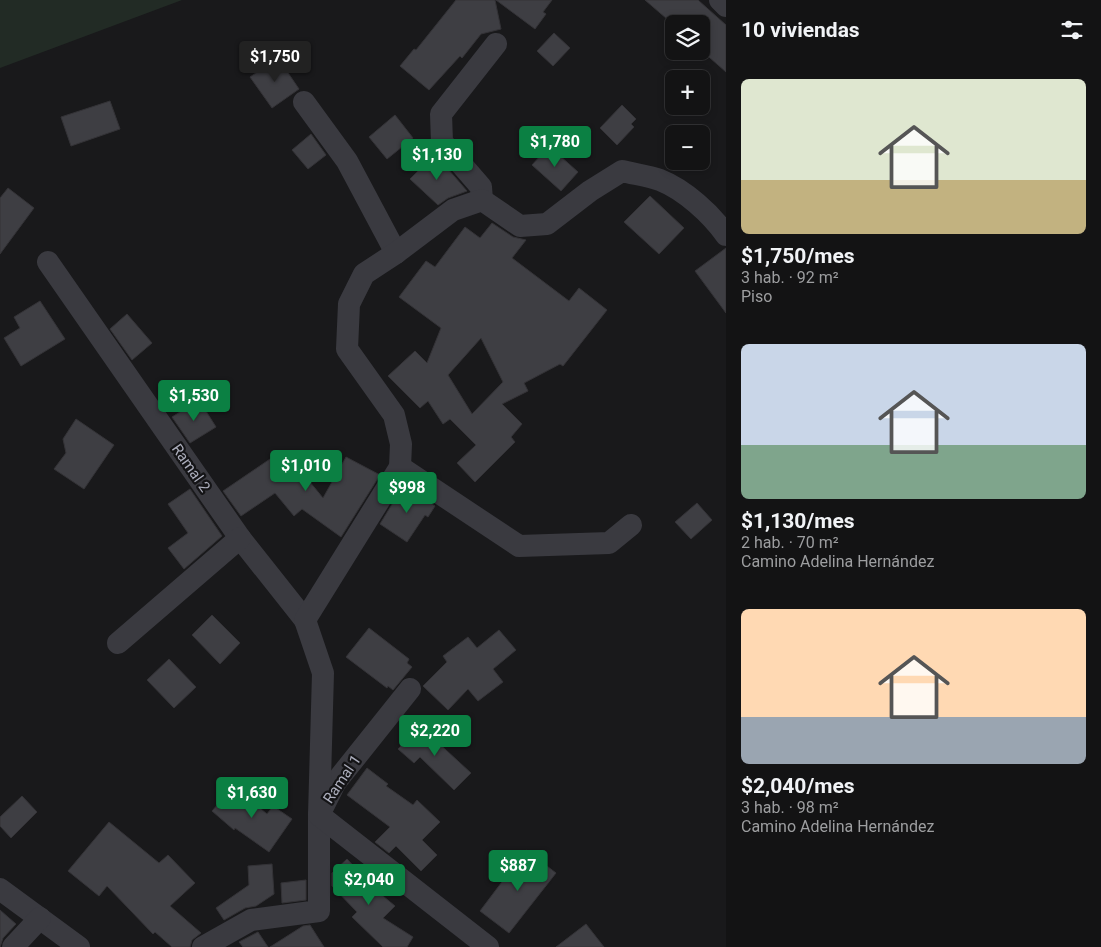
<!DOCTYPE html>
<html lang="es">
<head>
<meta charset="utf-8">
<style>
  body { margin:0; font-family:Roboto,sans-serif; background:#202022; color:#f1f3f6; height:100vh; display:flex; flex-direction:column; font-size:19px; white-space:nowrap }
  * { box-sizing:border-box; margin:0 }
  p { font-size:16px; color:#9d9ea0 }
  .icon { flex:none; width:28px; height:28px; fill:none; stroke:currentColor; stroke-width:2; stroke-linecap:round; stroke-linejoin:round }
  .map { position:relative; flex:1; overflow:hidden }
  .sheet { display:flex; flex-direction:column; background:#131314; width:375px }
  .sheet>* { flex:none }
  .tools { position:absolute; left:665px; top:15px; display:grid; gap:10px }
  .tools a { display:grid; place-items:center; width:45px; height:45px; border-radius:8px; background:#131314; box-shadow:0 2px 8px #0003,0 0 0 1px #323234; font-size:25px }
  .price { position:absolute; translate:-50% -42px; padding:0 11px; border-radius:5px; background:#0b8043; color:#fff; font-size:16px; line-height:32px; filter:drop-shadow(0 1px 2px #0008) }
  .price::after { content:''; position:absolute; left:50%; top:30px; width:15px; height:11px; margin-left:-8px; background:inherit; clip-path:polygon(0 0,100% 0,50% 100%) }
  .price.selected { background:#222; color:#fff }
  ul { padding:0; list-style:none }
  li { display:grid; align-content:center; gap:10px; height:265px; padding:0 15px }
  li span { display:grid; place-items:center; height:155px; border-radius:8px; color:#555 }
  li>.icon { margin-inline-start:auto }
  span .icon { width:90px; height:90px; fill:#fffc; stroke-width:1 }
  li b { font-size:21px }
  h2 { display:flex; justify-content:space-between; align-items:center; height:60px; padding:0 15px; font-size:21px }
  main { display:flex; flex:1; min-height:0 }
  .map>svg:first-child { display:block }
</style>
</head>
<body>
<main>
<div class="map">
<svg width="726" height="947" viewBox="0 0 726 947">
  <rect width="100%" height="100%" fill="#19191b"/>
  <path fill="#222b25" d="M 0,0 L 182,0 L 0,68 Z"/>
  <g fill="#3e3e43" stroke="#343337" fill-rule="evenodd">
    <path d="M 456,0 L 495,0 L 501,29 L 481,34 L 462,58 L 460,56 L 429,90 L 400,66 L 414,49 L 416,50 Z"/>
    <path d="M 496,0 L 552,0 L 543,12 L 546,14 L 535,29 Z"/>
    <path d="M 645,0 L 698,0 L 726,25 L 726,72 L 701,50 L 701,24 L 674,24 L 674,25 Z"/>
    <path d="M 554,33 L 570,48 L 553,66 L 537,51 Z"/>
    <path d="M 278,58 L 299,89 L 272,108 L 250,77 Z"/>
    <path d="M 110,101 L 120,129 L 71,146 L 61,117 Z"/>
    <path d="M 622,105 L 636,119 L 631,124 L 634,127 L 617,145 L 600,128 Z"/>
    <path d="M 395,115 L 413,138 L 387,159 L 369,137 Z"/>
    <path d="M 311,134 L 326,155 L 308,169 L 292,150 Z"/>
    <path d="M 549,146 L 578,172 L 561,191 L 532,165 Z"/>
    <path d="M 435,154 L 467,191 L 448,198 L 438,205 L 410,179 Z"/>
    <path d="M 8,188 L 34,208 L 0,254 L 0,198 Z"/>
    <path d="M 650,196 L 684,228 L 659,254 L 624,222 Z"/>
    <path d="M 492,223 L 513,237 L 526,240 L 512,258 L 569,301 L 579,288 L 607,310 L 563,366 L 560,364 L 524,383 L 528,391 L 502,404 L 522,424 L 511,437 L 515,442 L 475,482 L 457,463 L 476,445 L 450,419 L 443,424 L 428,401 L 420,408 L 388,376 L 415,351 L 427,363 L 441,328 L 399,297 L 426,261 L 435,267 L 465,227 L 480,238 ZM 481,338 L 503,382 L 472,414 L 448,375 Z"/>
    <path d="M 726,248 L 726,313 L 695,271 Z"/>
    <path d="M 40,301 L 65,339 L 21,366 L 4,338 L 20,328 L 14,317 Z"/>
    <path d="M 127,314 L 152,343 L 132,360 L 110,329 Z"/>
    <path d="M 199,400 L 216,427 L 190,443 L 172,417 Z"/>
    <path d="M 76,419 L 114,445 L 84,489 L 54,469 L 66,453 L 63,439 Z"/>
    <path d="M 273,457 L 285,474 L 296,465 L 323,498 L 346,457 L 380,475 L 341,537 L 302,509 L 294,516 L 275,493 L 241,516 L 223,491 Z"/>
    <path d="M 402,488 L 406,490 L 407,488 L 435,506 L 428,517 L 425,515 L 407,542 L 380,524 Z"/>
    <path d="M 190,489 L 222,536 L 184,569 L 168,548 L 188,533 L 168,504 Z"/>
    <path d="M 697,503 L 712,520 L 691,539 L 675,522 Z"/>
    <path d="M 212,615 L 240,643 L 220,664 L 192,635 Z"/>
    <path d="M 369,628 L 409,659 L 407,663 L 412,667 L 393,690 L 388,686 L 387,688 L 346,657 Z"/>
    <path d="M 499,630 L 516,650 L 493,669 L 503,682 L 478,701 L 468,689 L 448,710 L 423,686 L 447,662 L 443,656 L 468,637 L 477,648 Z"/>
    <path d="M 169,659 L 196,687 L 174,708 L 147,680 Z"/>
    <path d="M 420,726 L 471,773 L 454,790 L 420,757 L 414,763 L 398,749 Z"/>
    <path d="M 367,768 L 388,784 L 386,786 L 413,805 L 417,800 L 440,822 L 422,840 L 437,855 L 421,871 L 396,846 L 389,853 L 375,842 L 390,827 L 347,795 Z"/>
    <path d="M 234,786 L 267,814 L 273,806 L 292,819 L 269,852 L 235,828 L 234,830 L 212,811 Z"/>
    <path d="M 22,796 L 37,812 L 11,838 L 0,826 L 0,817 Z"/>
    <path d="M 109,822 L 159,863 L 168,855 L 195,883 L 170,906 L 201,933 L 192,940 L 190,947 L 172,947 L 155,932 L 153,934 L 107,886 L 99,896 L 68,871 Z"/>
    <path d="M 526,850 L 556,873 L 509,933 L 480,911 Z"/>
    <path d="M 347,859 L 377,891 L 395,906 L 383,918 L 413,937 L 407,947 L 383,947 L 352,917 L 357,912 L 332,886 L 332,873 Z"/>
    <path d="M 272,864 L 274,894 L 256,906 L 245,908 L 224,920 L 216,908 L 249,885 L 248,866 Z"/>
    <path d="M 306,880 L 306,900 L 282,903 L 281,883 Z"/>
    <path d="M 0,910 L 16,924 L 3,938 L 0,947 Z"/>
    <path d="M 586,924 L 604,947 L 556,947 Z"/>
    <path d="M 310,925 L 324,947 L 270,947 L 303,926 Z"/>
    <path d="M 258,932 L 268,947 L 243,947 L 239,942 Z"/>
  </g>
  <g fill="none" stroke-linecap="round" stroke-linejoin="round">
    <g stroke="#3a3a40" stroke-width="22">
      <path d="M 720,0 L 726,6"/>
      <path d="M 304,102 L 347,161 L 396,253"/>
      <path d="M 482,200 L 481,187 L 442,142 L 441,114 L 496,44"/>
      <path d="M 48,262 L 240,538 L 305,620"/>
      <path d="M 400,467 L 519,546 L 609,543 L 631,525"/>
      <path d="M 118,643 L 240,538"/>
      <path d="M 0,889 L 79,947"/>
      <path d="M 13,947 L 40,918"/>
      <path d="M 203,947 L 251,920 L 319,911 L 319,815 L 335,783 L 410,689"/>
      <path d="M 488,947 L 319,815 L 323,673 L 305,620 L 400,467 L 401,444 L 394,415 L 347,349 L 349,304 L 364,274 L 396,253 L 453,210 L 482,200 L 520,226 L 547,224 L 590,191 L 622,171 C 634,174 648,176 660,180 C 685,190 711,214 726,235"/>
    </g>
  </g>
  <g text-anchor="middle" stroke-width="4.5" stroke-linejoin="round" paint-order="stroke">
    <g font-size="15" fill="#abadbb" stroke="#141416">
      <text transform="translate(191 468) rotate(55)" y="5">Ramal 2</text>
      <text transform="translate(342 779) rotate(-56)" y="5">Ramal 1</text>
    </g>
  </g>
</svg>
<div class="tools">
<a><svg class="icon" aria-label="layers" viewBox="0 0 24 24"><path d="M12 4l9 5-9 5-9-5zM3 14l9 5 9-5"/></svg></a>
<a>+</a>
<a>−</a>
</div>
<b class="price selected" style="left:275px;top:83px">$1,750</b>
<b class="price" style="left:555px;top:168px">$1,780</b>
<b class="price" style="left:437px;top:181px">$1,130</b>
<b class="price" style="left:194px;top:422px">$1,530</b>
<b class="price" style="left:306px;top:492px">$1,010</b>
<b class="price" style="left:407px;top:514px">$998</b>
<b class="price" style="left:435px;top:757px">$2,220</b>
<b class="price" style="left:252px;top:819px">$1,630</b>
<b class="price" style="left:518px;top:892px">$887</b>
<b class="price" style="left:369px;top:906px">$2,040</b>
</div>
<section class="sheet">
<h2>10 viviendas<svg class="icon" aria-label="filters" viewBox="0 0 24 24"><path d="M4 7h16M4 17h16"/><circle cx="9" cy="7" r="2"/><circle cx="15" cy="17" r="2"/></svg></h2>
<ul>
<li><span style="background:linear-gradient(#dfe7d0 65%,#c2b280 0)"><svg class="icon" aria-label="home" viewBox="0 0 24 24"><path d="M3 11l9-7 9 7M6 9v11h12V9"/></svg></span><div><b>$1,750/mes</b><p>3 hab. · 92 m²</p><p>Piso</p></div></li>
<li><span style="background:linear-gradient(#c9d6e8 65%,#7fa58c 0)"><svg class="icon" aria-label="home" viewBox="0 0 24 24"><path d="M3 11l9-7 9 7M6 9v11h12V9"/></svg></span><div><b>$1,130/mes</b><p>2 hab. · 70 m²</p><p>Camino Adelina Hernández</p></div></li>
<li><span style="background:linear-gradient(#ffd9b3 70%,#9aa5b1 0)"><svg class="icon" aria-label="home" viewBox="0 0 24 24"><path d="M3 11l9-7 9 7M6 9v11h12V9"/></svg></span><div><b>$2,040/mes</b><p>3 hab. · 98 m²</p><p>Camino Adelina Hernández</p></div></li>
</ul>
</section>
</main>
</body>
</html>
